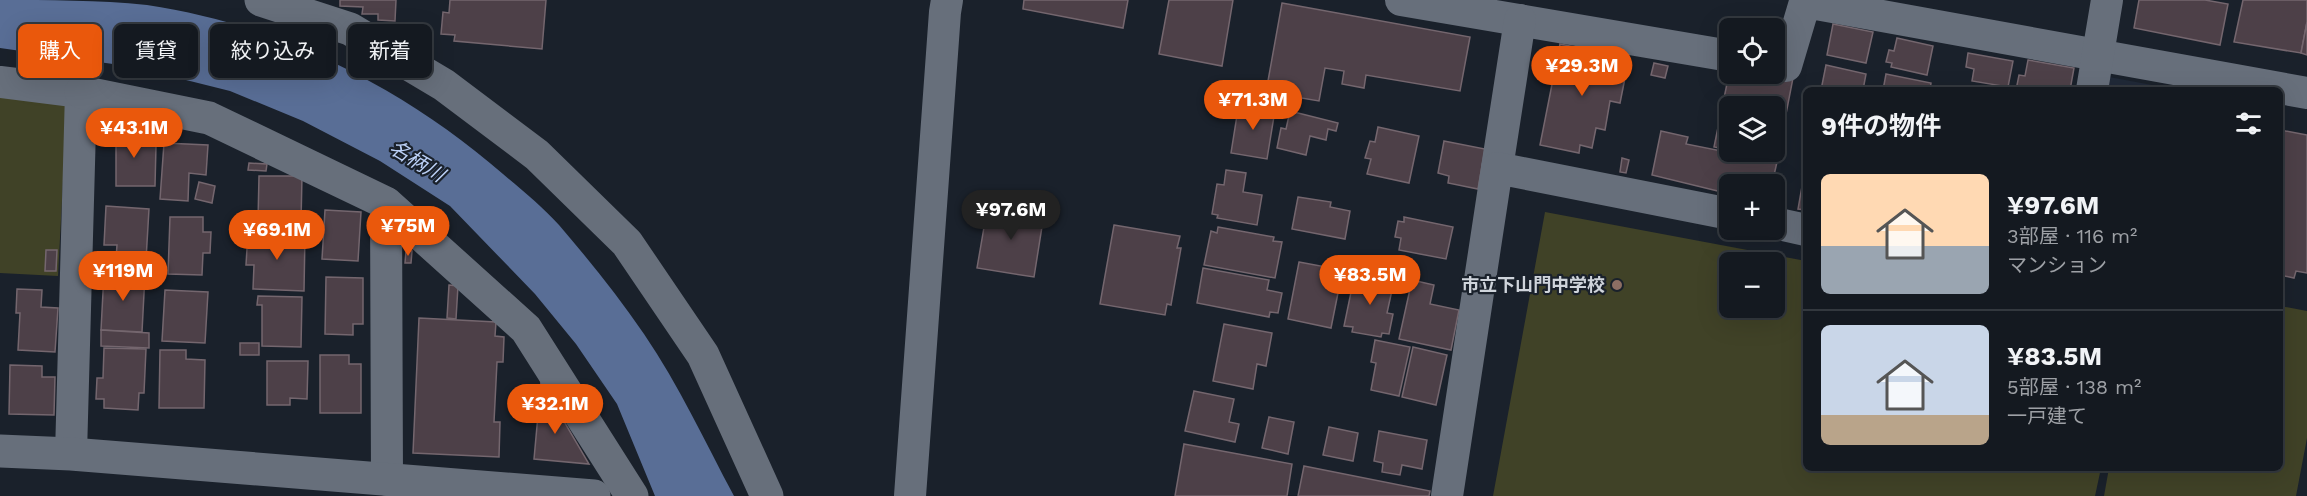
<!DOCTYPE html>
<html lang="ja">
<head>
<meta charset="utf-8">
<style>
  body { margin:0; font-family:"Work Sans","Noto Sans JP",sans-serif; background:#1d2229; color:#f1f3f6; height:100vh; display:flex; flex-direction:column; font-size:22px; white-space:nowrap }
  * { box-sizing:border-box; margin:0 }
  p { font-size:20px; color:#9da0a5 }
  .icon { flex:none; width:33px; height:33px; fill:none; stroke:currentColor; stroke-width:2; stroke-linecap:round; stroke-linejoin:round }
  .map { position:relative; flex:1; overflow:hidden }
  .panel { position:absolute; left:1803px; top:87px; width:480px; height:384px; display:flex; flex-direction:column; background:#141920; border-radius:9px; box-shadow:0 6px 24px #0002,0 0 0 2px #33383e }
  .panel>* { flex:none }
  .banner { position:absolute; left:18px; top:24px; width:570px; height:54px; display:flex; gap:12px }
  .buttons { position:absolute; left:1719px; top:18px; display:grid; gap:12px }
  .buttons a { display:grid; place-items:center; width:66px; height:66px; border-radius:9px; background:#141920; box-shadow:0 6px 24px #0002,0 0 0 2px #33383e; font-size:30px }
  .price { position:absolute; translate:-50% -51px; padding:0 14px; border-radius:21px; background:#ea580c; color:#fff; font-size:20px; line-height:39px; filter:drop-shadow(0 2px 3px #0008) }
  .price::after { content:''; position:absolute; left:50%; top:36px; width:18px; height:14px; margin-left:-9px; background:inherit; clip-path:polygon(0 0,100% 0,50% 100%) }
  .price.current { background:#222; color:#fff }
  ul { padding:0; list-style:none }
  li { display:flex; align-items:center; gap:18px; height:150px; padding:0 18px }
  li+li { border-top:2px solid #33383e }
  li span { display:grid; place-items:center; flex:none; width:168px; height:120px; border-radius:9px; color:#555 }
  li>.icon { margin-inline-start:auto }
  span .icon { width:72px; height:72px; fill:#fffc; stroke-width:1 }
  li b { font-size:26px }
  h2 { display:flex; justify-content:space-between; align-items:center; height:72px; padding:0 18px; font-size:26px }
  .pill { padding:0 21px; border-radius:9px; background:#141920; box-shadow:0 6px 24px #0002,0 0 0 2px #33383e; font-size:21px; line-height:54px }
  .pill.current { background:#ea580c; color:#fff }
  .map>svg:first-child { display:block }
</style>
</head>
<body>
<div class="map">
<svg width="2307" height="496" viewBox="0 0 2307 496">
  <rect width="100%" height="100%" fill="#1a212b"/>
  <path fill="#202938" d="M 2109,77 L 2179,90 L 2107,90 Z"/>
  <g fill="#404227" fill-rule="evenodd">
    <path d="M 0,96 L 67,105 L 58,276 L 0,273 Z"/>
    <path d="M 1545,212 L 1806,261 L 1806,468 L 2101,468 L 2095,496 L 1493,496 ZM 1730,262 L 1774,262 L 1774,308 L 1730,308 Z"/>
    <path d="M 2280,306 L 2307,311 L 2307,438 L 2296,496 L 2104,496 L 2109,468 L 2280,468 Z"/>
  </g>
  <path fill="#596e96" d="M 0,0 C 49,0 98,0 147,5 C 278,24 404,88 503,174 C 522,190 543,207 559,225 C 589,260 618,296 644,334 C 679,385 705,442 734,496 L 655,496 L 617,404 L 576,344 L 535,294 L 450,206 L 380,161 L 303,121 L 230,91 L 134,67 L 0,48 Z"/>
  <g fill="#4d4048" stroke="#74666e" stroke-width="1.5">
    <path d="M 340,0 L 396,0 L 395,21 L 378,20 L 378,14 L 362,14 L 363,7 L 340,6 Z"/>
    <path d="M 450,0 L 546,0 L 542,49 L 454,41 L 455,35 L 441,34 L 443,12 L 449,13 Z"/>
    <path d="M 1024,0 L 1128,0 L 1123,28 L 1023,9 Z"/>
    <path d="M 1169,0 L 1233,0 L 1222,66 L 1159,54 Z"/>
    <path d="M 2139,0 L 2205,0 L 2228,4 L 2220,45 L 2134,28 Z"/>
    <path d="M 2243,0 L 2307,0 L 2307,22 L 2301,53 L 2234,42 Z"/>
    <path d="M 1282,3 L 1470,37 L 1460,91 L 1366,75 L 1364,88 L 1342,84 L 1344,71 L 1325,68 L 1319,101 L 1266,92 Z"/>
    <path d="M 2307,22 L 2307,55 L 2301,53 Z"/>
    <path d="M 1833,24 L 1873,32 L 1866,63 L 1827,55 Z"/>
    <path d="M 1897,38 L 1933,46 L 1927,75 L 1891,67 L 1892,63 L 1886,62 L 1889,50 L 1894,51 Z"/>
    <path d="M 1560,44 L 1629,58 L 1620,103 L 1610,101 L 1605,130 L 1596,128 L 1592,148 L 1580,145 L 1579,153 L 1540,145 Z"/>
    <path d="M 1968,53 L 2013,61 L 2008,87 L 1972,81 L 1974,69 L 1966,67 Z"/>
    <path d="M 2028,60 L 2074,68 L 2070,90 L 2016,90 L 2019,75 L 2025,76 Z"/>
    <path d="M 1654,63 L 1668,66 L 1665,78 L 1651,75 Z"/>
    <path d="M 1826,65 L 1866,74 L 1863,90 L 1821,90 Z"/>
    <path d="M 1730,69 L 1730,74 L 1774,74 L 1793,78 L 1777,160 L 1735,152 L 1774,152 L 1774,106 L 1730,106 L 1730,150 L 1714,147 Z"/>
    <path d="M 1886,74 L 1931,83 L 1930,90 L 1883,90 Z"/>
    <path d="M 1246,90 L 1267,94 L 1265,104 L 1244,100 Z"/>
    <path d="M 1239,103 L 1275,110 L 1267,159 L 1231,153 Z"/>
    <path d="M 1290,111 L 1338,123 L 1336,131 L 1328,129 L 1326,140 L 1310,136 L 1306,155 L 1277,148 L 1281,128 L 1286,129 Z"/>
    <path d="M 121,127 L 138,127 L 138,132 L 144,132 L 144,146 L 156,146 L 155,186 L 116,186 L 116,132 L 121,132 Z"/>
    <path d="M 1378,127 L 1419,136 L 1409,183 L 1367,174 L 1371,159 L 1365,158 L 1370,141 L 1375,142 Z"/>
    <path d="M 2280,130 L 2307,135 L 2307,273 L 2296,271 L 2294,278 L 2280,275 Z"/>
    <path d="M 1661,131 L 1688,137 L 1686,144 L 1777,162 L 1772,184 L 1730,184 L 1730,194 L 1652,175 Z"/>
    <path d="M 1444,141 L 1485,149 L 1478,189 L 1448,183 L 1449,176 L 1438,173 Z"/>
    <path d="M 164,143 L 208,145 L 206,175 L 189,173 L 188,201 L 160,199 Z"/>
    <path d="M 1622,158 L 1629,160 L 1626,173 L 1620,172 Z"/>
    <path d="M 249,163 L 267,164 L 266,171 L 248,170 Z"/>
    <path d="M 1806,164 L 1806,210 L 1798,209 Z"/>
    <path d="M 1226,170 L 1246,173 L 1243,192 L 1262,195 L 1257,225 L 1217,218 L 1218,215 L 1212,214 L 1217,184 L 1224,185 Z"/>
    <path d="M 259,176 L 302,176 L 301,222 L 258,221 Z"/>
    <path d="M 199,182 L 215,186 L 212,203 L 195,199 Z"/>
    <path d="M 1298,197 L 1331,202 L 1330,207 L 1350,211 L 1345,239 L 1292,229 Z"/>
    <path d="M 988,204 L 1044,214 L 1034,277 L 977,268 Z"/>
    <path d="M 106,206 L 149,209 L 146,260 L 116,259 L 117,245 L 104,245 Z"/>
    <path d="M 325,210 L 361,212 L 358,261 L 322,259 Z"/>
    <path d="M 170,217 L 203,217 L 203,232 L 211,232 L 210,253 L 203,253 L 202,275 L 168,274 Z"/>
    <path d="M 1404,217 L 1453,227 L 1446,259 L 1399,250 L 1401,238 L 1395,237 L 1398,221 L 1404,222 Z"/>
    <path d="M 1114,225 L 1180,236 L 1177,248 L 1181,248 L 1171,305 L 1167,304 L 1165,315 L 1100,304 Z"/>
    <path d="M 1218,227 L 1274,237 L 1273,241 L 1282,242 L 1275,278 L 1204,265 L 1211,231 L 1217,233 Z"/>
    <path d="M 248,232 L 305,234 L 304,291 L 253,289 L 254,265 L 246,265 Z"/>
    <path d="M 46,250 L 57,250 L 56,271 L 45,271 Z"/>
    <path d="M 406,251 L 412,251 L 411,263 L 405,263 Z"/>
    <path d="M 94,255 L 115,255 L 114,267 L 94,266 Z"/>
    <path d="M 1299,262 L 1337,269 L 1336,277 L 1341,278 L 1331,328 L 1288,319 Z"/>
    <path d="M 1203,268 L 1269,280 L 1267,290 L 1282,293 L 1278,313 L 1270,312 L 1269,317 L 1197,303 Z"/>
    <path d="M 104,273 L 145,274 L 142,332 L 101,330 Z"/>
    <path d="M 1355,273 L 1394,281 L 1387,313 L 1393,314 L 1389,334 L 1382,333 L 1381,337 L 1352,332 L 1353,327 L 1344,326 Z"/>
    <path d="M 326,277 L 363,278 L 363,324 L 353,324 L 353,335 L 325,334 Z"/>
    <path d="M 1412,280 L 1434,285 L 1430,304 L 1459,310 L 1451,350 L 1399,339 Z"/>
    <path d="M 449,285 L 458,286 L 456,319 L 447,318 Z"/>
    <path d="M 17,289 L 42,290 L 41,307 L 58,308 L 55,352 L 18,350 L 20,313 L 16,313 Z"/>
    <path d="M 165,290 L 208,292 L 205,343 L 162,341 Z"/>
    <path d="M 258,296 L 302,297 L 301,347 L 262,346 L 262,305 L 257,305 Z"/>
    <path d="M 419,318 L 496,322 L 495,336 L 504,337 L 503,362 L 497,362 L 494,422 L 500,422 L 499,457 L 413,453 Z"/>
    <path d="M 1224,324 L 1272,333 L 1266,366 L 1257,364 L 1253,389 L 1213,381 Z"/>
    <path d="M 101,330 L 149,333 L 149,348 L 101,346 Z"/>
    <path d="M 1375,340 L 1410,347 L 1399,396 L 1371,390 L 1376,363 L 1371,362 Z"/>
    <rect x="240" y="343" width="19" height="12"/>
    <path d="M 1413,347 L 1447,355 L 1436,405 L 1402,397 Z"/>
    <path d="M 104,348 L 146,349 L 144,393 L 139,393 L 138,410 L 104,408 L 104,399 L 96,399 L 97,378 L 103,378 Z"/>
    <path d="M 160,350 L 186,350 L 186,359 L 205,360 L 204,408 L 159,408 Z"/>
    <path d="M 320,355 L 349,355 L 349,364 L 361,364 L 361,413 L 320,413 Z"/>
    <path d="M 267,361 L 308,361 L 307,399 L 290,398 L 290,405 L 267,405 Z"/>
    <path d="M 10,365 L 42,366 L 42,377 L 55,377 L 54,415 L 9,414 Z"/>
    <path d="M 541,382 L 589,464 L 534,459 Z"/>
    <path d="M 1194,391 L 1234,399 L 1229,422 L 1239,424 L 1235,442 L 1185,431 Z"/>
    <path d="M 1269,417 L 1294,422 L 1288,454 L 1262,448 Z"/>
    <path d="M 1329,427 L 1358,433 L 1353,461 L 1323,455 Z"/>
    <path d="M 1379,431 L 1427,440 L 1422,469 L 1402,465 L 1400,475 L 1382,472 L 1383,463 L 1374,461 Z"/>
    <path d="M 1184,444 L 1292,464 L 1287,496 L 1175,496 Z"/>
    <path d="M 1304,466 L 1430,491 L 1429,496 L 1298,496 Z"/>
  </g>
  <g fill="none" stroke-linecap="round" stroke-linejoin="round">
    <g stroke="#676f7b" stroke-width="32">
      <path d="M 1401,0 L 1730,56"/>
      <path d="M 1774,64 L 1786,66 L 1805,2 L 2307,93"/>
      <path d="M 0,82 L 81,92 L 71,454"/>
      <path d="M 2092,90 L 2107,0"/>
      <path d="M 1497,168 L 1520,20"/>
      <path d="M 386,203 L 387,480"/>
      <path d="M 1774,223 L 1806,230"/>
      <path d="M 910,496 L 945,12 L 947,0"/>
      <path d="M 1447,496 L 1497,168 L 1730,214"/>
    </g>
    <g stroke="#676f7b" stroke-width="33">
      <path d="M 261,0 L 350,29 L 444,85 L 537,155 L 627,243 L 703,355 L 767,496"/>
      <path d="M 81,92 L 209,118 L 386,203 L 526,329 L 632,496"/>
      <path d="M 0,451 L 71,454 L 594,496"/>
    </g>
  </g>
  <circle fill="#8d6e63" stroke="#1a212b" stroke-width="2" cx="1617" cy="285" r="6"/>
  <g text-anchor="middle" stroke-width="4.5" stroke-linejoin="round" paint-order="stroke">
    <g font-size="18" font-weight="bold" fill="#cfd4db" stroke="#1a212b" text-anchor="end">
      <text x="1605" y="291">市立下山門中学校</text>
    </g>
    <g font-size="20" font-style="italic" fill="#bcd1f7" stroke="#1a212b">
      <text transform="translate(417 161) rotate(31)" y="7">名柄川</text>
    </g>
  </g>
</svg>
<div class="buttons">
<a><svg class="icon" aria-label="locate" viewBox="0 0 24 24"><circle cx="12" cy="12" r="6"/><path d="M12 2v4M12 18v4M2 12h4M18 12h4"/></svg></a>
<a><svg class="icon" aria-label="layers" viewBox="0 0 24 24"><path d="M12 4l9 5-9 5-9-5zM3 14l9 5 9-5"/></svg></a>
<a>+</a>
<a>−</a>
</div>
<b class="price" style="left:1582px;top:97px">¥29.3M</b>
<b class="price" style="left:1253px;top:131px">¥71.3M</b>
<b class="price" style="left:134px;top:159px">¥43.1M</b>
<b class="price current" style="left:1011px;top:241px">¥97.6M</b>
<b class="price" style="left:408px;top:257px">¥75M</b>
<b class="price" style="left:277px;top:261px">¥69.1M</b>
<b class="price" style="left:123px;top:302px">¥119M</b>
<b class="price" style="left:1370px;top:306px">¥83.5M</b>
<b class="price" style="left:555px;top:435px">¥32.1M</b>
<div class="banner">
<a class="pill current">購入</a>
<a class="pill">賃貸</a>
<a class="pill">絞り込み</a>
<a class="pill">新着</a>
</div>
<section class="panel">
<h2>9件の物件<svg class="icon" aria-label="filters" viewBox="0 0 24 24"><path d="M4 7h16M4 17h16"/><circle cx="9" cy="7" r="2"/><circle cx="15" cy="17" r="2"/></svg></h2>
<ul>
<li><span style="background:linear-gradient(#ffd9b3 60%,#9aa5b1 0)"><svg class="icon" aria-label="home" viewBox="0 0 24 24"><path d="M3 11l9-7 9 7M6 9v11h12V9"/></svg></span><div><b>¥97.6M</b><p>3部屋 · 116 m²</p><p>マンション</p></div></li>
<li><span style="background:linear-gradient(#c9d6e8 75%,#b9a48a 0)"><svg class="icon" aria-label="home" viewBox="0 0 24 24"><path d="M3 11l9-7 9 7M6 9v11h12V9"/></svg></span><div><b>¥83.5M</b><p>5部屋 · 138 m²</p><p>一戸建て</p></div></li>
</ul>
</section>
</div>
</body>
</html>
